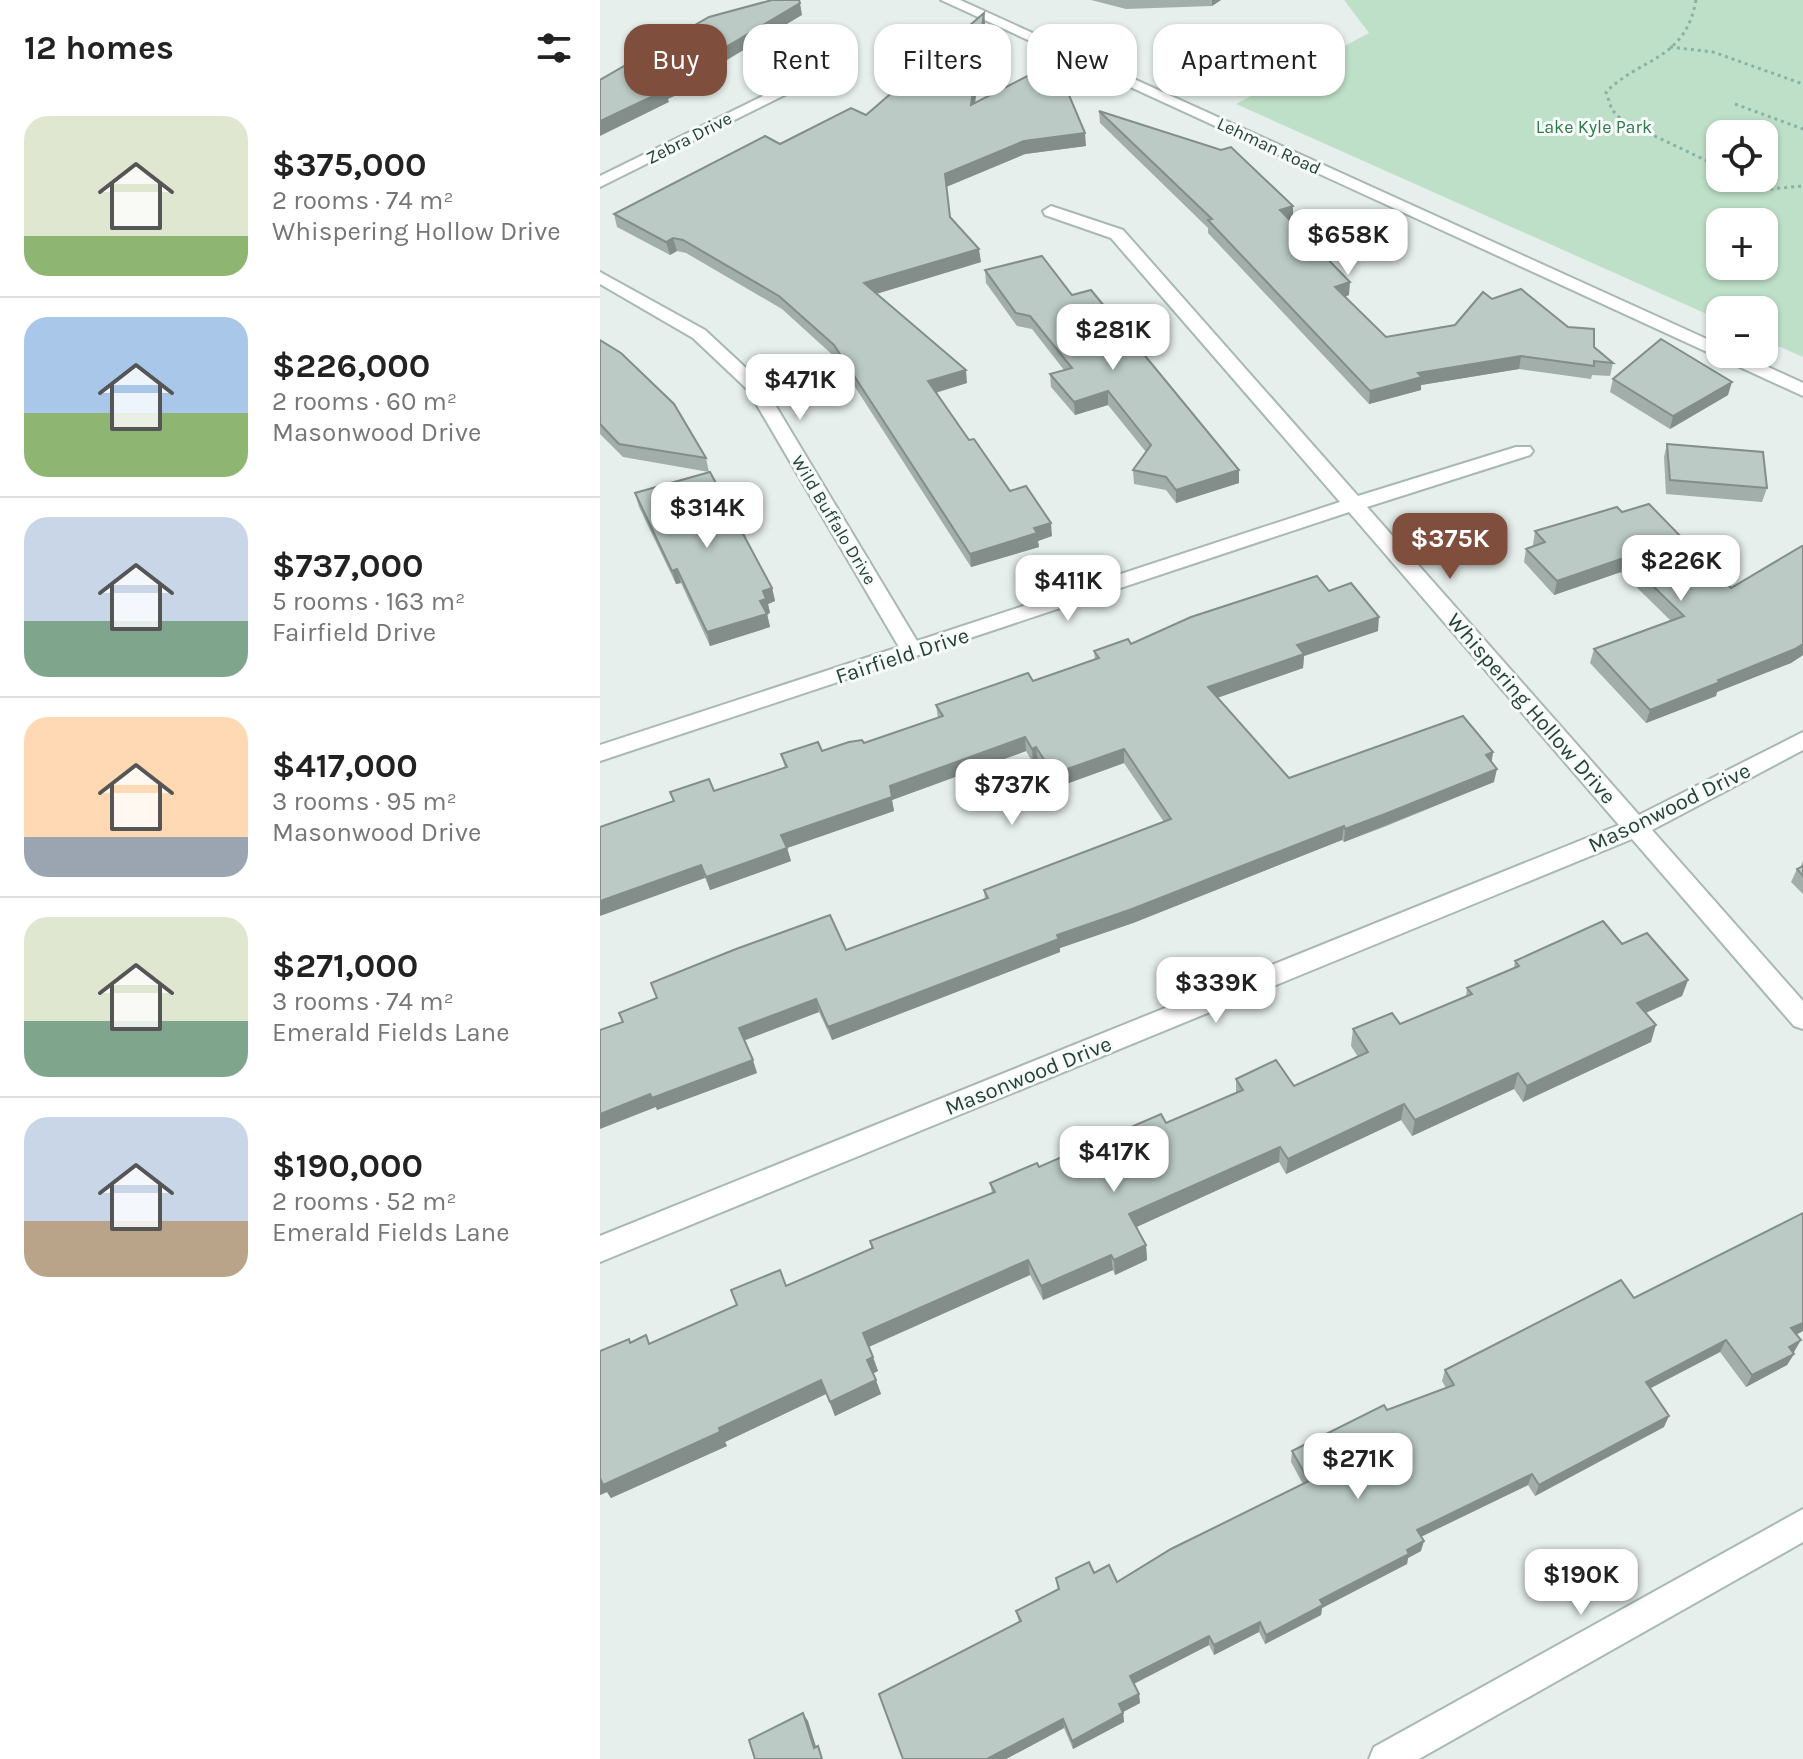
<!DOCTYPE html>
<html lang="en">
<head>
<meta charset="utf-8">
<style>
  body { margin:0; font-family:Karla,sans-serif; background:#f2f2f2; color:#222; height:100vh; display:flex; flex-direction:column; font-size:30px; white-space:nowrap }
  * { box-sizing:border-box; margin:0 }
  p { font-size:26px; color:#767676 }
  .icon { flex:none; width:44px; height:44px; fill:none; stroke:currentColor; stroke-width:2; stroke-linecap:round; stroke-linejoin:round }
  .map { position:relative; flex:1; overflow:hidden }
  .panel { display:flex; flex-direction:column; background:#fff; width:600px }
  .panel>* { flex:none }
  .guide { position:absolute; left:24px; top:24px; width:760px; height:72px; display:flex; gap:16px }
  .fabs { position:absolute; left:1106px; top:120px; display:grid; gap:16px }
  .fabs a { display:grid; place-items:center; width:72px; height:72px; border-radius:16px; background:#fff; box-shadow:0 2px 6px #0004; font-size:40px }
  .price { position:absolute; translate:-50% -68px; padding:0 18px; border-radius:16px; background:#fff; color:#222; font-size:26px; line-height:52px; filter:drop-shadow(0 2px 4px #0008) }
  .price::after { content:''; position:absolute; left:50%; top:48px; width:24px; height:18px; margin-left:-12px; background:inherit; clip-path:polygon(0 0,100% 0,50% 100%) }
  .price.selected { background:#804e3d; color:#fff }
  ul { padding:0; list-style:none }
  li { display:flex; align-items:center; gap:24px; height:200px; padding:0 24px }
  li+li { border-top:2px solid #e0e0e0 }
  li span { display:grid; place-items:center; flex:none; width:224px; height:160px; border-radius:24px; color:#555 }
  li>.icon { margin-inline-start:auto }
  span .icon { width:96px; height:96px; fill:#fffc; stroke-width:1 }
  li b { font-size:34px }
  h2 { display:flex; justify-content:space-between; align-items:center; height:96px; padding:0 24px; font-size:34px }
  .pill { padding:0 28px; border-radius:24px; background:#fff; box-shadow:0 2px 6px #0004; font-size:28px; line-height:72px }
  .pill.selected { background:#804e3d; color:#fff }
  main { display:flex; flex:1; min-height:0 }
  .map>svg:first-child { display:block }
</style>
</head>
<body>
<main>
<section class="panel">
<h2>12 homes<svg class="icon" aria-label="filters" viewBox="0 0 24 24"><path d="M4 7h16M4 17h16"/><circle cx="9" cy="7" r="2"/><circle cx="15" cy="17" r="2"/></svg></h2>
<ul>
<li><span style="background:linear-gradient(#dfe7d0 75%,#8fb573 0)"><svg class="icon" aria-label="home" viewBox="0 0 24 24"><path d="M3 11l9-7 9 7M6 9v11h12V9"/></svg></span><div><b>$375,000</b><p>2 rooms · 74 m²</p><p>Whispering Hollow Drive</p></div></li>
<li><span style="background:linear-gradient(#a9c7e8 60%,#8fb573 0)"><svg class="icon" aria-label="home" viewBox="0 0 24 24"><path d="M3 11l9-7 9 7M6 9v11h12V9"/></svg></span><div><b>$226,000</b><p>2 rooms · 60 m²</p><p>Masonwood Drive</p></div></li>
<li><span style="background:linear-gradient(#c9d6e8 65%,#7fa58c 0)"><svg class="icon" aria-label="home" viewBox="0 0 24 24"><path d="M3 11l9-7 9 7M6 9v11h12V9"/></svg></span><div><b>$737,000</b><p>5 rooms · 163 m²</p><p>Fairfield Drive</p></div></li>
<li><span style="background:linear-gradient(#ffd9b3 75%,#9aa5b1 0)"><svg class="icon" aria-label="home" viewBox="0 0 24 24"><path d="M3 11l9-7 9 7M6 9v11h12V9"/></svg></span><div><b>$417,000</b><p>3 rooms · 95 m²</p><p>Masonwood Drive</p></div></li>
<li><span style="background:linear-gradient(#dfe7d0 65%,#7fa58c 0)"><svg class="icon" aria-label="home" viewBox="0 0 24 24"><path d="M3 11l9-7 9 7M6 9v11h12V9"/></svg></span><div><b>$271,000</b><p>3 rooms · 74 m²</p><p>Emerald Fields Lane</p></div></li>
<li><span style="background:linear-gradient(#c9d6e8 65%,#b9a48a 0)"><svg class="icon" aria-label="home" viewBox="0 0 24 24"><path d="M3 11l9-7 9 7M6 9v11h12V9"/></svg></span><div><b>$190,000</b><p>2 rooms · 52 m²</p><p>Emerald Fields Lane</p></div></li>
</ul>
</section>
<div class="map">
<svg width="1203" height="1759" viewBox="0 0 1203 1759">
  <rect width="100%" height="100%" fill="#e6efeb"/>
  <path fill="#bfe0c8" fill-rule="evenodd" d="M 744,0 L 1203,0 L 1203,357 L 1164,340 L 1164,310 L 1120,310 L 1120,320 L 636,104 L 769,33 ZM 1120,134 L 1164,134 L 1164,178 L 1120,178 ZM 1120,222 L 1164,222 L 1164,266 L 1120,266 Z"/>
  <g fill="none" stroke-linecap="round" stroke-linejoin="round">
    <g stroke="#a8b8b2" stroke-width="4">
      <g id="minor">
        <path d="M 341,0 L 360,0 L 1120,345 L 1120,354 L 1140,354 L 1203,383 L 1203,396 Z"/>
        <path d="M 222,67 L 227,68 L 227,74 L 0,187 L 0,176 Z"/>
        <path d="M 451,206 L 523,230 L 758,496 L 916,447 L 930,447 L 933,451 L 930,455 L 767,507 L 1039,815 L 1203,732 L 1203,750 L 1052,830 L 1203,1001 L 1203,1029 L 1194,1026 L 1032,839 L 0,1262 L 0,1236 L 1019,825 L 749,512 L 0,761 L 0,745 L 299,647 L 148,390 L 93,338 L 0,284 L 0,272 L 105,330 L 162,383 L 317,641 L 740,502 L 511,238 L 445,215 L 443,211 Z"/>
        <path d="M 1203,1509 L 1203,1542 L 819,1759 L 769,1759 L 774,1747 Z"/>
      </g>
    </g>
    <g stroke="#86b3a5" stroke-width="3" stroke-dasharray="3 4" stroke-linecap="butt">
      <path d="M 1096,0 C 1085,61 1041,57 1006,92 L 1012,110 L 1023,121 L 1120,167"/>
      <path d="M 1070,47 L 1113,52 L 1203,84"/>
      <path d="M 1135,104 L 1203,129"/>
      <path d="M 1137,178 L 1170,189 L 1203,186"/>
    </g>
    <use href="#minor" fill="#fff" fill-rule="evenodd"/>
  </g>
  <g fill="#a1aea9">
    <path d="M 491,0 L 621,0 L 612,6 L 526,9 Z"/>
    <path d="M 384,13 L 385,25 L 375,104 L 486,146 L 425,154 L 346,187 L 350,217 L 381,262 L 276,294 L 367,383 L 336,393 L 369,440 L 410,491 L 452,536 L 438,541 L 439,547 L 371,567 L 237,359 L 182,309 L 86,253 L 77,251 L 70,255 L 17,227 L 14,214 L 180,144 L 266,115 Z"/>
    <path d="M 499,111 L 693,219 L 690,220 L 749,295 L 745,297 L 786,337 L 855,325 L 892,299 L 994,347 L 1013,363 L 1010,376 L 992,375 L 991,379 L 919,369 L 821,385 L 821,390 L 769,404 L 608,233 L 608,228 L 500,123 Z"/>
    <path d="M 385,270 L 472,295 L 639,470 L 639,483 L 576,503 L 566,490 L 534,484 L 533,470 L 546,452 L 508,405 L 475,415 L 451,387 L 450,374 L 464,370 L 432,329 L 417,326 L 386,283 Z"/>
    <path d="M 0,340 L 106,458 L 109,472 L 23,457 L 0,434 Z"/>
    <path d="M 1013,379 L 1128,395 L 1070,429 L 1010,392 Z"/>
    <path d="M 1067,444 L 1167,488 L 1162,502 L 1066,494 L 1064,457 Z"/>
    <path d="M 35,493 L 172,588 L 175,601 L 168,604 L 170,613 L 167,614 L 170,627 L 110,646 L 81,583 L 76,584 L 39,507 Z"/>
    <path d="M 1022,512 L 1131,588 L 1203,547 L 1203,655 L 1191,663 L 1117,692 L 1116,696 L 1046,723 L 990,663 L 994,649 L 1071,621 L 1021,572 L 954,595 L 924,562 L 926,549 L 934,546 L 933,545 L 935,531 Z"/>
    <path d="M 729,591 L 778,631 L 704,656 L 703,668 L 617,698 L 689,778 L 893,752 L 891,762 L 894,782 L 784,827 L 744,842 L 742,840 L 533,923 L 460,948 L 460,952 L 232,1040 L 219,1012 L 144,1040 L 157,1073 L 57,1110 L 56,1107 L 246,950 L 385,899 L 384,890 L 564,822 L 524,763 L 455,788 L 438,761 L 433,763 L 426,751 L 292,800 L 294,811 L 187,848 L 191,861 L 110,890 L 70,792 L 114,791 L 185,768 L 181,754 L 222,751 L 264,743 L 338,718 L 336,705 L 433,681 L 495,660 L 494,651 L 531,644 Z"/>
    <path d="M 1203,861 L 1203,894 L 1191,882 L 1197,869 L 1200,868 Z"/>
    <path d="M 1022,944 L 1088,980 L 1082,996 L 1046,1013 L 1051,1042 L 923,1102 L 914,1089 L 812,1136 L 801,1120 L 686,1174 L 679,1162 L 536,1227 L 546,1245 L 547,1260 L 515,1275 L 513,1270 L 443,1300 L 430,1275 L 269,1347 L 278,1371 L 273,1373 L 281,1394 L 235,1416 L 226,1394 L 125,1442 L 127,1446 L 11,1498 L 7,1492 L 0,1495 L 0,1351 L 30,1342 L 50,1343 L 186,1286 L 272,1249 L 270,1241 L 392,1193 L 390,1183 L 566,1123 L 636,1093 L 636,1079 L 694,1086 L 758,1057 L 751,1046 L 753,1029 L 800,1024 L 866,997 L 867,988 L 914,968 L 915,961 Z"/>
    <path d="M 1203,1213 L 1203,1331 L 1196,1335 L 1194,1354 L 1187,1365 L 1146,1387 L 1120,1352 L 1051,1388 L 1064,1427 L 935,1496 L 928,1485 L 821,1537 L 821,1551 L 808,1558 L 807,1564 L 722,1608 L 721,1615 L 665,1644 L 659,1632 L 614,1655 L 609,1645 L 534,1684 L 539,1694 L 540,1703 L 523,1712 L 524,1722 L 473,1749 L 464,1728 L 406,1759 L 303,1759 L 419,1622 L 416,1611 L 458,1590 L 456,1578 L 494,1573 L 517,1582 L 703,1484 L 691,1462 L 692,1451 L 787,1410 L 846,1388 L 842,1381 L 845,1370 L 1034,1298 Z"/>
  </g>
  <g fill="#838d89">
    <path d="M 612,0 L 621,0 L 612,6 Z"/>
    <path d="M 200,3 L 202,15 L 82,87 L 83,92 L 68,99 L 69,102 L 0,136 L 0,121 L 62,88 L 76,77 Z"/>
    <path d="M 384,13 L 385,25 L 373,118 L 371,105 Z"/>
    <path d="M 485,133 L 486,146 L 425,154 L 346,187 L 345,174 L 424,141 Z"/>
    <path d="M 693,206 L 693,219 L 680,223 L 680,210 Z"/>
    <path d="M 73,238 L 77,251 L 70,255 L 66,242 Z"/>
    <path d="M 379,249 L 381,262 L 266,297 L 264,283 Z"/>
    <path d="M 750,282 L 749,295 L 734,300 L 735,287 Z"/>
    <path d="M 921,356 L 919,369 L 821,385 L 821,390 L 769,404 L 770,391 L 818,373 Z"/>
    <path d="M 366,370 L 367,383 L 330,394 L 328,381 Z"/>
    <path d="M 1132,382 L 1128,395 L 1070,429 L 1073,416 Z"/>
    <path d="M 508,391 L 508,405 L 475,415 L 474,402 Z"/>
    <path d="M 639,470 L 639,483 L 576,503 L 576,490 Z"/>
    <path d="M 451,523 L 452,536 L 438,541 L 439,547 L 371,567 L 370,554 L 434,528 Z"/>
    <path d="M 1024,558 L 1021,572 L 954,595 L 957,581 Z"/>
    <path d="M 77,569 L 81,583 L 76,584 L 72,571 Z"/>
    <path d="M 172,588 L 175,601 L 168,604 L 170,613 L 167,614 L 170,627 L 110,646 L 107,632 L 160,601 L 163,591 Z"/>
    <path d="M 779,617 L 778,631 L 704,656 L 703,668 L 608,701 L 608,687 L 697,645 Z"/>
    <path d="M 1203,644 L 1203,655 L 1191,663 L 1117,692 L 1116,696 L 1046,723 L 1050,710 L 1118,680 Z"/>
    <path d="M 425,737 L 426,751 L 292,800 L 294,811 L 187,848 L 191,861 L 110,890 L 106,877 L 181,835 L 290,786 Z"/>
    <path d="M 436,747 L 438,761 L 433,763 L 432,749 Z"/>
    <path d="M 524,749 L 524,763 L 455,788 L 453,774 Z"/>
    <path d="M 893,752 L 891,766 L 886,755 Z"/>
    <path d="M 897,769 L 894,782 L 744,842 L 745,829 Z"/>
    <path d="M 744,826 L 742,840 L 533,923 L 460,948 L 460,952 L 232,1040 L 228,1027 L 457,935 Z"/>
    <path d="M 101,865 L 105,878 L 0,916 L 0,901 Z"/>
    <path d="M 1088,980 L 1082,996 L 1032,1019 L 1037,1003 Z"/>
    <path d="M 216,999 L 219,1012 L 143,1041 L 139,1028 Z"/>
    <path d="M 1056,1025 L 1051,1042 L 923,1102 L 927,1086 Z"/>
    <path d="M 153,1060 L 157,1073 L 57,1110 L 56,1107 L 0,1129 L 0,1114 L 50,1094 Z"/>
    <path d="M 918,1073 L 914,1089 L 812,1136 L 815,1120 Z"/>
    <path d="M 804,1104 L 801,1120 L 686,1174 L 688,1159 Z"/>
    <path d="M 680,1147 L 679,1162 L 530,1230 L 529,1214 Z"/>
    <path d="M 546,1245 L 547,1260 L 515,1275 L 514,1260 Z"/>
    <path d="M 511,1255 L 513,1270 L 443,1300 L 441,1286 Z"/>
    <path d="M 428,1260 L 430,1275 L 268,1347 L 263,1333 Z"/>
    <path d="M 1203,1323 L 1203,1331 L 1185,1340 L 1191,1328 Z"/>
    <path d="M 1126,1340 L 1120,1352 L 1041,1393 L 1046,1382 Z"/>
    <path d="M 1201,1340 L 1194,1352 L 1182,1359 L 1189,1347 Z"/>
    <path d="M 1194,1354 L 1187,1365 L 1146,1387 L 1152,1375 Z"/>
    <path d="M 273,1357 L 278,1371 L 272,1374 L 267,1360 Z"/>
    <path d="M 221,1380 L 226,1394 L 125,1442 L 127,1446 L 11,1498 L 7,1492 L 0,1495 L 0,1478 L 119,1428 Z"/>
    <path d="M 276,1380 L 281,1394 L 235,1416 L 230,1402 Z"/>
    <path d="M 1069,1416 L 1064,1427 L 935,1496 L 939,1485 Z"/>
    <path d="M 932,1474 L 928,1485 L 814,1540 L 817,1530 Z"/>
    <path d="M 824,1541 L 821,1551 L 808,1558 L 807,1564 L 722,1608 L 721,1615 L 665,1644 L 666,1635 L 720,1600 Z"/>
    <path d="M 660,1622 L 659,1632 L 614,1655 L 614,1645 Z"/>
    <path d="M 609,1636 L 609,1645 L 531,1685 L 530,1676 Z"/>
    <path d="M 539,1694 L 540,1703 L 521,1713 L 519,1704 Z"/>
    <path d="M 203,1713 L 208,1721 L 219,1756 L 214,1748 Z"/>
    <path d="M 523,1713 L 524,1722 L 473,1749 L 472,1741 Z"/>
    <path d="M 463,1719 L 464,1728 L 406,1759 L 387,1759 Z"/>
  </g>
  <g fill="#bbcac4" stroke="#838d89" stroke-width="2">
    <path d="M 172,0 L 199,0 L 200,3 L 76,77 L 80,79 L 62,88 L 66,90 L 0,121 L 0,80 L 109,17 Z"/>
    <path d="M 384,13 L 371,105 L 455,62 L 485,133 L 424,141 L 345,174 L 350,217 L 379,249 L 264,283 L 366,370 L 328,381 L 369,440 L 374,439 L 410,491 L 426,486 L 451,523 L 434,528 L 437,533 L 370,554 L 234,345 L 179,296 L 83,240 L 73,238 L 66,242 L 14,214 L 165,136 L 180,144 L 251,108 L 266,115 Z"/>
    <path d="M 499,111 L 621,150 L 631,147 L 693,206 L 680,210 L 750,282 L 735,287 L 786,337 L 855,325 L 883,292 L 892,299 L 921,289 L 968,327 L 994,329 L 994,347 L 1013,363 L 994,361 L 994,366 L 921,356 L 818,373 L 822,377 L 770,391 L 608,220 L 612,219 Z"/>
    <path d="M 442,256 L 472,295 L 491,290 L 639,470 L 576,490 L 566,477 L 533,470 L 551,445 L 508,391 L 474,402 L 450,374 L 472,368 L 430,316 L 416,313 L 385,270 Z"/>
    <path d="M 1061,339 L 1132,382 L 1073,416 L 1013,379 Z"/>
    <path d="M 0,340 L 21,353 L 74,404 L 106,458 L 19,444 L 0,424 Z"/>
    <path d="M 1067,444 L 1163,452 L 1167,488 L 1070,480 Z"/>
    <path d="M 110,472 L 172,588 L 163,591 L 166,599 L 160,601 L 167,614 L 107,632 L 77,569 L 72,571 L 35,493 Z"/>
    <path d="M 1049,504 L 1131,588 L 1202,546 L 1203,547 L 1203,644 L 1195,649 L 1118,680 L 1120,682 L 1050,710 L 994,649 L 1084,616 L 1024,558 L 957,581 L 926,549 L 945,542 L 935,531 L 1017,507 L 1022,512 Z"/>
    <path d="M 717,576 L 729,591 L 751,583 L 779,617 L 697,645 L 704,654 L 608,687 L 689,778 L 863,716 L 893,752 L 886,755 L 897,769 L 785,814 L 745,829 L 744,826 L 532,909 L 457,935 L 459,939 L 228,1027 L 216,999 L 139,1028 L 153,1060 L 52,1098 L 50,1094 L 0,1114 L 0,1030 L 23,1022 L 19,1013 L 57,998 L 51,983 L 136,949 L 230,915 L 246,950 L 388,898 L 384,890 L 571,819 L 524,749 L 453,774 L 436,747 L 432,749 L 425,737 L 290,786 L 292,797 L 181,835 L 187,848 L 106,877 L 101,865 L 0,901 L 0,827 L 74,801 L 70,792 L 109,779 L 114,791 L 187,767 L 181,754 L 218,742 L 222,751 L 249,742 L 262,740 L 264,743 L 343,716 L 336,705 L 428,673 L 433,681 L 499,658 L 494,651 L 528,639 L 531,644 L 591,617 Z"/>
    <path d="M 1203,866 L 1203,876 L 1197,869 Z"/>
    <path d="M 1003,921 L 1022,944 L 1047,933 L 1088,980 L 1037,1003 L 1056,1025 L 927,1086 L 918,1073 L 815,1120 L 804,1104 L 688,1159 L 680,1147 L 529,1214 L 546,1245 L 514,1260 L 511,1255 L 441,1286 L 428,1260 L 263,1333 L 273,1357 L 267,1360 L 276,1380 L 230,1402 L 221,1380 L 119,1428 L 120,1432 L 3,1485 L 0,1478 L 0,1351 L 29,1339 L 30,1343 L 46,1335 L 49,1344 L 137,1305 L 131,1290 L 180,1270 L 186,1286 L 273,1248 L 270,1241 L 395,1192 L 390,1183 L 437,1163 L 439,1167 L 561,1114 L 566,1123 L 643,1090 L 636,1079 L 676,1060 L 694,1086 L 768,1052 L 753,1029 L 792,1013 L 800,1024 L 872,994 L 867,988 L 919,966 L 915,961 Z"/>
    <path d="M 1203,1213 L 1203,1323 L 1191,1328 L 1201,1340 L 1189,1347 L 1194,1354 L 1152,1375 L 1126,1340 L 1046,1382 L 1069,1416 L 939,1485 L 932,1474 L 817,1530 L 824,1541 L 807,1550 L 809,1554 L 720,1600 L 723,1605 L 666,1635 L 660,1622 L 614,1645 L 609,1636 L 530,1676 L 539,1694 L 519,1704 L 523,1713 L 472,1741 L 463,1719 L 387,1759 L 303,1759 L 279,1694 L 421,1621 L 416,1611 L 459,1589 L 456,1578 L 489,1562 L 494,1573 L 509,1565 L 517,1582 L 571,1549 L 709,1481 L 692,1451 L 784,1405 L 787,1410 L 854,1385 L 845,1370 L 1021,1280 L 1034,1298 Z"/>
    <path d="M 203,1713 L 214,1748 L 218,1746 L 222,1759 L 155,1759 L 149,1740 Z"/>
  </g>
  <g text-anchor="middle" stroke-width="6" stroke-linejoin="round" paint-order="stroke">
    <g font-size="18" fill="#2d7a4b" stroke="#f7fbf9">
      <text x="994" y="133">Lake Kyle Park</text>
    </g>
    <g font-size="18" fill="#24423a" stroke="#f7fbf9">
      <text transform="translate(89 138) rotate(-27)" y="6">Zebra Drive</text>
      <text transform="translate(669 146) rotate(25)" y="6">Lehman Road</text>
      <text transform="translate(234 520) rotate(59)" y="6">Wild Buffalo Drive</text>
    </g>
    <g font-size="22" fill="#24423a" stroke="#f7fbf9">
      <text transform="translate(302 655) rotate(-18)" y="8">Fairfield Drive</text>
      <text transform="translate(932 708) rotate(49)" y="8">Whispering Hollow Drive</text>
      <text transform="translate(1069 807) rotate(-26)" y="8">Masonwood Drive</text>
      <text transform="translate(428 1075) rotate(-22)" y="8">Masonwood Drive</text>
    </g>
  </g>
</svg>
<div class="fabs">
<a><svg class="icon" aria-label="locate" viewBox="0 0 24 24"><circle cx="12" cy="12" r="6"/><path d="M12 2v4M12 18v4M2 12h4M18 12h4"/></svg></a>
<a>+</a>
<a>−</a>
</div>
<b class="price" style="left:748px;top:277px">$658K</b>
<b class="price" style="left:513px;top:372px">$281K</b>
<b class="price" style="left:200px;top:422px">$471K</b>
<b class="price" style="left:107px;top:550px">$314K</b>
<b class="price selected" style="left:850px;top:581px">$375K</b>
<b class="price" style="left:1081px;top:603px">$226K</b>
<b class="price" style="left:468px;top:623px">$411K</b>
<b class="price" style="left:412px;top:827px">$737K</b>
<b class="price" style="left:616px;top:1025px">$339K</b>
<b class="price" style="left:514px;top:1194px">$417K</b>
<b class="price" style="left:758px;top:1501px">$271K</b>
<b class="price" style="left:981px;top:1617px">$190K</b>
<div class="guide">
<a class="pill selected">Buy</a>
<a class="pill">Rent</a>
<a class="pill">Filters</a>
<a class="pill">New</a>
<a class="pill">Apartment</a>
</div>
</div>
</main>
</body>
</html>
